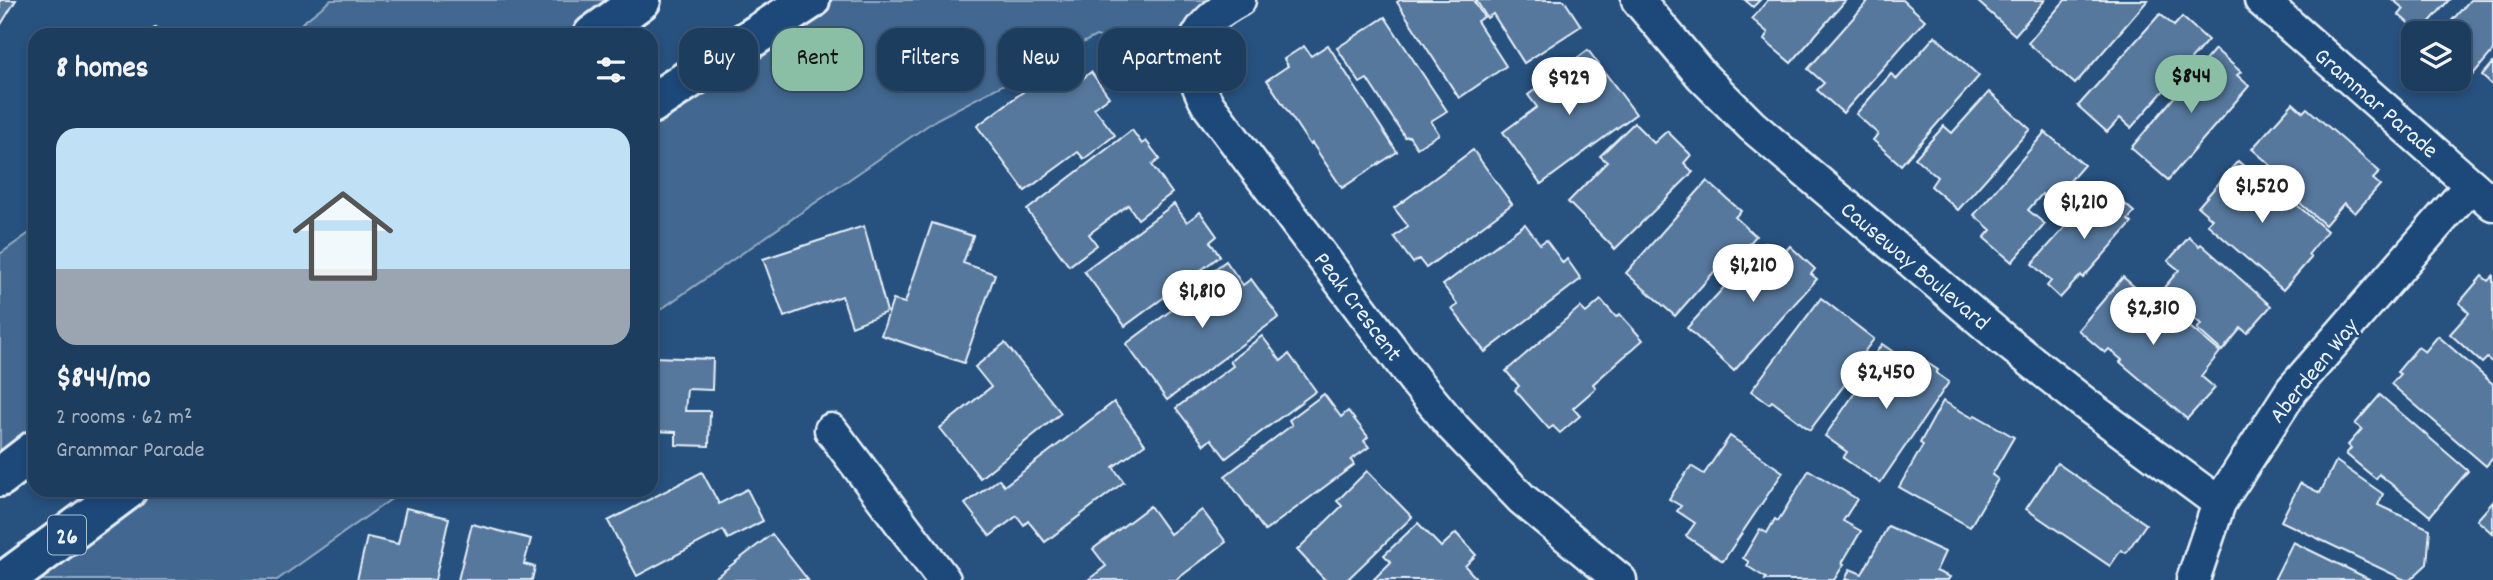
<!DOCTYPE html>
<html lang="en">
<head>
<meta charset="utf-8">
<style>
  body { margin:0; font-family:Dekko,sans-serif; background:#254465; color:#f1f3f6; height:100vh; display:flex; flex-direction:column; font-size:26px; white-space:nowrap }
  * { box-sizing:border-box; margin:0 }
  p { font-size:23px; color:#a0aebd }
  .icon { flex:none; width:38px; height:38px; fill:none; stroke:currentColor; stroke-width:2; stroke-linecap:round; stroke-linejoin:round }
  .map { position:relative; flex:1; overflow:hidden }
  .details { position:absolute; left:28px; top:28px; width:630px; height:469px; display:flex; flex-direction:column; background:#1d3d5f; border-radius:21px; box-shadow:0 4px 10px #0003,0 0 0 2px #3b5674 }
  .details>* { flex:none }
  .banner { position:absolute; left:679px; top:28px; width:665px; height:63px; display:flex; gap:14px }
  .buttons { position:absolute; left:2401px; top:21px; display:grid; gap:14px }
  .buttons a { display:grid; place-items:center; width:70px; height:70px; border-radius:14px; background:#1d3d5f; box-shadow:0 4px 10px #0003,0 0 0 2px #3b5674; font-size:35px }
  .price { position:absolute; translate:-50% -60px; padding:0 16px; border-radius:24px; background:#fff; color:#222; font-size:23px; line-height:46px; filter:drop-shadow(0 2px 4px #0008) }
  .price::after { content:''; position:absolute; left:50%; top:42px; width:21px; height:16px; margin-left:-10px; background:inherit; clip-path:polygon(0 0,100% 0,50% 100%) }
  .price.selected { background:#8abfa5; color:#111 }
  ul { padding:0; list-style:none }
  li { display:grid; align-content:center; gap:14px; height:371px; padding:0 28px }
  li+li { border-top:2px solid #3b5674 }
  li span { display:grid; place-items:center; height:217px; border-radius:21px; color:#555 }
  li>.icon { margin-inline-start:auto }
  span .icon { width:126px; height:126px; fill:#fffc; stroke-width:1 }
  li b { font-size:30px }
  h2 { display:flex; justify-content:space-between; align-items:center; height:84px; padding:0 28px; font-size:30px }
  .pill { padding:0 24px; border-radius:21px; background:#1d3d5f; box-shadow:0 4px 10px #0003,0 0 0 2px #3b5674; font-size:24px; line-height:63px }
  .pill.selected { background:#8abfa5; color:#111 }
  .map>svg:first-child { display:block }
</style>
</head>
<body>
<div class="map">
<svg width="2493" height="580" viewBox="0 0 2493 580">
  <rect width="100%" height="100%" fill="#27517f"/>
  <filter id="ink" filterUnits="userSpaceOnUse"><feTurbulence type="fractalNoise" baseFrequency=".0143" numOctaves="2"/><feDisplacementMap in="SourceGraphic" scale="14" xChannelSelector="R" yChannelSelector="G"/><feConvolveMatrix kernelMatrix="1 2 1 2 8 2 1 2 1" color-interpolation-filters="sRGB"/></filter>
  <g filter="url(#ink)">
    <g fill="#436891" stroke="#96acc4" stroke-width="2">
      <path d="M 331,0 L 641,0 L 593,35 L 287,35 Z"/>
      <path d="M 813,0 L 1239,0 L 1192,60 L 1096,36 L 937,119 L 651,316 L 651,104 Z"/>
      <path d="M 35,229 L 35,450 L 0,477 L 0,254 Z"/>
      <path d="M 127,490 L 404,490 L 277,580 L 6,580 Z"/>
    </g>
    <g fill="#57789d" stroke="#e8f1f8" stroke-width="2">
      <path d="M 0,0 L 16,0 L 0,26 Z"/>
      <path d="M 1400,0 L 1473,0 L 1484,17 L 1477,21 L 1506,66 L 1459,98 L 1397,2 Z"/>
      <path d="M 1476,0 L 1564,0 L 1581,26 L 1524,63 L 1493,14 L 1487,18 Z"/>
      <path d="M 1745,0 L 1760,0 L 1753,7 Z"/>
      <path d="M 1768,0 L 1846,0 L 1791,63 L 1764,40 L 1768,33 L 1752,19 Z"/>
      <path d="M 1869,0 L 1903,0 L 1925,20 L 1843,113 L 1817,90 L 1824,83 L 1808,69 Z"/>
      <path d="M 1976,0 L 2045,0 L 2015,35 Z"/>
      <path d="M 2065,0 L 2148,0 L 2075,84 L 2028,43 Z"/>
      <path d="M 2393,0 L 2449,0 L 2420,33 L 2399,15 L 2404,9 Z"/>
      <path d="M 2470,0 L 2493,0 L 2493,51 L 2469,79 L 2459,69 L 2459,33 L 2441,33 Z"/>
      <path d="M 2160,14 L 2174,26 L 2182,17 L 2208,40 L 2131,128 L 2120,118 L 2107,132 L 2078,106 Z"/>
      <path d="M 1385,17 L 1447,111 L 1431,121 L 1439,134 L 1417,148 L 1409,136 L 1405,137 L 1367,79 L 1360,83 L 1337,48 Z"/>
      <path d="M 156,27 L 161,35 L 146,35 Z"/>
      <path d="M 1935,36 L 1979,76 L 1901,165 L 1873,140 L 1878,134 L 1856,114 L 1891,74 L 1897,79 Z"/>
      <path d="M 1328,45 L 1397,152 L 1342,188 L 1312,143 L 1310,145 L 1267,80 L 1288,66 L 1284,59 L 1304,46 L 1311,56 Z"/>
      <path d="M 2215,49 L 2241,72 L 2237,75 L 2249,86 L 2168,180 L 2131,148 Z"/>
      <path d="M 1588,50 L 1636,114 L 1541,184 L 1503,132 L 1537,107 L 1528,95 Z"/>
      <path d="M 1067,59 L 1082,79 L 1091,72 L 1109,97 L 1094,108 L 1115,135 L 1084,159 L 1078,152 L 1025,191 L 977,126 Z"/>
      <path d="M 2493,63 L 2493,86 L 2482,76 Z"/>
      <path d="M 1989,92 L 2030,129 L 1958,210 L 1931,186 L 1937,177 L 1915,158 L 1944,126 L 1952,133 Z"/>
      <path d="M 2293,103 L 2303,112 L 2307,108 L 2380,172 L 2373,179 L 2380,185 L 2355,213 L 2344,203 L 2325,225 L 2293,197 L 2299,190 L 2252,149 Z"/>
      <path d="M 1634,123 L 1654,143 L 1667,131 L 1691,155 L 1684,163 L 1693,172 L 1615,249 L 1568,202 L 1607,162 L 1600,156 Z"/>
      <path d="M 1132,130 L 1142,144 L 1146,141 L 1160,159 L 1152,165 L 1172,193 L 1138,219 L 1128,205 L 1089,234 L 1097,245 L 1069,266 L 1027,210 Z"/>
      <path d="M 2045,132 L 2084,165 L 2051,202 L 2042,194 L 2028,210 L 2045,224 L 2012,262 L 1984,238 L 1991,230 L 1974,215 Z"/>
      <path d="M 1473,150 L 1512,204 L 1426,268 L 1419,259 L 1413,263 L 1394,237 L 1408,226 L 1394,208 Z"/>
      <path d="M 2238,161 L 2292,208 L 2296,204 L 2327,231 L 2308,255 L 2311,258 L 2283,290 L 2207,224 L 2212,219 L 2198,207 Z"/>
      <path d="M 1707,181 L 1741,211 L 1735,217 L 1756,236 L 1728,268 L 1722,263 L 1675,316 L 1626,273 Z"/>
      <path d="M 2103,185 L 2134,212 L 2128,220 L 2132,223 L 2083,278 L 2081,275 L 2060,298 L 2047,286 L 2051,281 L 2032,264 Z"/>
      <path d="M 1174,204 L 1187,222 L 1200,212 L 1217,236 L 1210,242 L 1220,256 L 1125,326 L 1084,271 Z"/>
      <path d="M 932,223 L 973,236 L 963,263 L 995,274 L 964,363 L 881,335 L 893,300 L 905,303 Z"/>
      <path d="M 1525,224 L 1540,244 L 1546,240 L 1563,263 L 1567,259 L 1581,279 L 1485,352 L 1452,309 L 1458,305 L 1443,285 Z"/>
      <path d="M 864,226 L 887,312 L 852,326 L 842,296 L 784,317 L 763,259 Z"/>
      <path d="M 2189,237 L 2199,246 L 2201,244 L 2271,306 L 2247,333 L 2241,328 L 2222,351 L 2197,329 L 2201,324 L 2162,290 L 2179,270 L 2168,261 Z"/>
      <path d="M 1765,242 L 1781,256 L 1790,246 L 1815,269 L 1811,274 L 1817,279 L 1734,371 L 1687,328 Z"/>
      <path d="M 1226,261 L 1243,285 L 1251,279 L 1279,317 L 1167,400 L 1126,344 L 1197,291 L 1193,285 Z"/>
      <path d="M 2482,276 L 2488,281 L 2493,276 L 2493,363 L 2487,358 L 2482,363 L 2450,334 L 2469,313 L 2459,303 Z"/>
      <path d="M 2123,277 L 2180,326 L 2184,322 L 2220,352 L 2201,376 L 2215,388 L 2187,419 L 2120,362 L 2122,360 L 2109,349 L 2105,353 L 2078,330 Z"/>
      <path d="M 1821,298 L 1874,339 L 1861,356 L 1864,359 L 1810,430 L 1772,401 L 1769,404 L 1751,391 Z"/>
      <path d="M 1601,300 L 1616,317 L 1620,314 L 1643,340 L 1593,384 L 1596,388 L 1573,408 L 1580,416 L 1560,433 L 1553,426 L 1549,429 L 1515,390 L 1519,386 L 1506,371 L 1580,307 L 1586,313 Z"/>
      <path d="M 1262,336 L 1281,361 L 1289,354 L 1316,391 L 1226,458 L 1211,439 L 1204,445 L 1176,408 L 1233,366 L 1230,361 Z"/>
      <path d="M 2438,336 L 2493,384 L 2493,458 L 2486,466 L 2391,384 L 2400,374 L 2397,372 L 2418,347 L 2425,352 Z"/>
      <path d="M 1005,343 L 1061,413 L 980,478 L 940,428 L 991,387 L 975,367 Z"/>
      <path d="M 1882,344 L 1905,360 L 1911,352 L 1938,370 L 1936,373 L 1949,382 L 1880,483 L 1843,458 L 1847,452 L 1825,436 L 1863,381 L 1858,378 Z"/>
      <path d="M 651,357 L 713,359 L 712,390 L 687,389 L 685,411 L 710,411 L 709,446 L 676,445 L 676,432 L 651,431 Z"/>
      <path d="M 1324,394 L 1341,417 L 1348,411 L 1368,437 L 1364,441 L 1369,447 L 1351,460 L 1354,465 L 1265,531 L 1225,476 L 1292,425 L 1289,420 Z"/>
      <path d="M 2380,395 L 2468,471 L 2430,516 L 2379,474 L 2376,479 L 2346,454 L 2351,448 L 2348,445 L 2362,429 L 2355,424 Z"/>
      <path d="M 1943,401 L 1973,418 L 1975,415 L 2014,437 L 1992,475 L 1998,479 L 1970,527 L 1899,487 L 1923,445 L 1920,443 Z"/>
      <path d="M 1114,402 L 1145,444 L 1113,467 L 1124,482 L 1045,542 L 1028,521 L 1024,525 L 1017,516 L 990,536 L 965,504 L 999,479 L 1004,486 Z"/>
      <path d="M 1730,436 L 1783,472 L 1723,561 L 1686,536 L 1695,523 L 1677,511 L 1681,506 L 1669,499 L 1691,466 L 1704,474 Z"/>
      <path d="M 2336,461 L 2383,494 L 2378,505 L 2430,529 L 2427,564 L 2410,580 L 2405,580 L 2281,521 L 2300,483 L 2320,493 Z"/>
      <path d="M 2057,463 L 2146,524 L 2126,553 L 2121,550 L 2110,566 L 2026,509 Z"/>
      <path d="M 1809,470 L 1857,499 L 1843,521 L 1861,531 L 1842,563 L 1844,564 L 1834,580 L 1765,580 L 1766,578 L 1747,566 L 1749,562 L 1743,558 L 1760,529 L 1767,533 L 1775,519 L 1778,521 Z"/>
      <path d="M 1367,471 L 1412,517 L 1347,580 L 1325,580 L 1297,550 L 1342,506 L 1337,501 Z"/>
      <path d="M 702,472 L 719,504 L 747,489 L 763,521 L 728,539 L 723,530 L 637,576 L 608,521 Z"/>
      <path d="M 2493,502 L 2493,534 L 2477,520 Z"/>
      <path d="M 1150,506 L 1170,534 L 1202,510 L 1226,542 L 1176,580 L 1088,580 L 1106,566 L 1093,549 Z"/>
      <path d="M 406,508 L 449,518 L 435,580 L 357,580 L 367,537 L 398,544 Z"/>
      <path d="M 1418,523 L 1441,547 L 1456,533 L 1476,555 L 1465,566 L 1476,578 L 1474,580 L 1373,580 L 1391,562 L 1384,555 Z"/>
      <path d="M 472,524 L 531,539 L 524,564 L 535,567 L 532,580 L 458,580 Z"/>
      <path d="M 1888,526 L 1945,552 L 1936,571 L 1950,577 L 1948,580 L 1845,580 L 1850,569 L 1862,574 Z"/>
      <path d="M 772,534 L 808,580 L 712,580 Z"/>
      <path d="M 2293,542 L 2371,580 L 2274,580 Z"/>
    </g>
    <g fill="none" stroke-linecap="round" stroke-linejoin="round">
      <g stroke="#e8f1f8" stroke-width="37">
        <g id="minor">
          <path d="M 1239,0 C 1190,26 1180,56 1208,105 L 1416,382 L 1454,428 L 1522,499 L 1620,580"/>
          <path d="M 1638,0 L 1702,76 L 1752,126 L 2003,339 L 2088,406 L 2219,503"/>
          <path d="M 2261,0 L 2493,204"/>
          <path d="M 831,430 L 944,580"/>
          <path d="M 2193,580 L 2219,503 L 2292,390 L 2471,185"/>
        </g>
      </g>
      <g stroke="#e8f1f8" stroke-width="44">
        <g id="trunk">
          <path d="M 593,35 L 641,0"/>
          <path d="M 651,104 L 810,0"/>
          <path d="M 0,477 L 35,450"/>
          <path d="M 6,580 L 127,490"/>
        </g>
      </g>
      <use href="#minor" stroke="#1f4a7a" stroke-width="32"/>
      <use href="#trunk" stroke="#1f4a7a" stroke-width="38"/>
    </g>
  </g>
  <g text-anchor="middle" stroke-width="5" stroke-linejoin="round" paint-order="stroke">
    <rect fill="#1f4a7a" stroke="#acbfd2" stroke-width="2" x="48" y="515.5" width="38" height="39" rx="5"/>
    <g font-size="23" font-weight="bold" fill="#e8f1f8">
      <text x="67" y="543">26</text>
    </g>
    <g font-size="24" fill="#e8f1f8" stroke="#1f4a7a">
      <text transform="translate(2377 102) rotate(41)" y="8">Grammar Parade</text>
      <text transform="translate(1916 265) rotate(40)" y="8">Causeway Boulevard</text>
      <text transform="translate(1359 306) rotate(53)" y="8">Peak Crescent</text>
      <text transform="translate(2313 370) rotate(-51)" y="8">Aberdeen Way</text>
    </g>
  </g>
</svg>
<div class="buttons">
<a><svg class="icon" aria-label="layers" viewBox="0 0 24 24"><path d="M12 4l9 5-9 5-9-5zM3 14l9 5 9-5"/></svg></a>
</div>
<b class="price selected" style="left:2191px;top:115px">$844</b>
<b class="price" style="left:1569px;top:117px">$929</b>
<b class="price" style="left:2262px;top:225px">$1,520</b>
<b class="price" style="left:2084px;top:241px">$1,210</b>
<b class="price" style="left:1753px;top:304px">$1,210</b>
<b class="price" style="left:1202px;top:330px">$1,810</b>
<b class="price" style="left:2153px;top:347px">$2,310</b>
<b class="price" style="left:1886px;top:411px">$2,450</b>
<div class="banner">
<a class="pill">Buy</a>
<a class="pill selected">Rent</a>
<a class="pill">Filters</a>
<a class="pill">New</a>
<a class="pill">Apartment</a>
</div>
<section class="details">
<h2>8 homes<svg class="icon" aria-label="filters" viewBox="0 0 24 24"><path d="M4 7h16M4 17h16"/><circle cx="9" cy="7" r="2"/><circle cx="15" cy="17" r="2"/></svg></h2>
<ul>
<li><span style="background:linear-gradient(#bfe0f5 65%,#9aa5b1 0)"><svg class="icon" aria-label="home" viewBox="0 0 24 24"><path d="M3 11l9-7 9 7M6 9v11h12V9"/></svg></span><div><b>$844/mo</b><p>2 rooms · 62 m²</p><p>Grammar Parade</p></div></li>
</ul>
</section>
</div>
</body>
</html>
